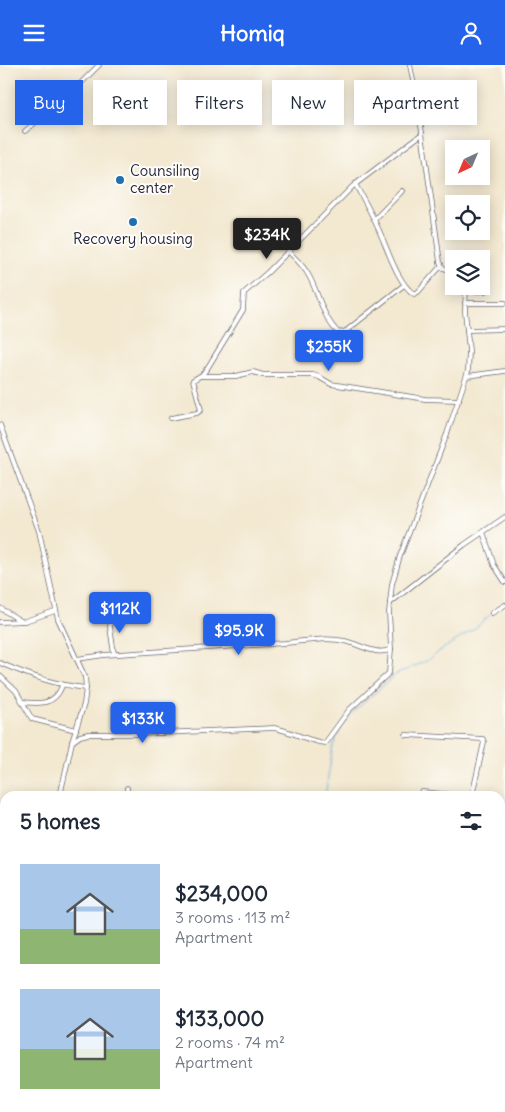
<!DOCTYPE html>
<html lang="en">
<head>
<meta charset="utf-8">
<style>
  body { margin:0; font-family:Delius,sans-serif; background:#f6f6f7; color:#1f2937; height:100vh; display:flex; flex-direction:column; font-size:19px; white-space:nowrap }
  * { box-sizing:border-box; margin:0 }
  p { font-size:16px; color:#747a83 }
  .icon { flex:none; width:28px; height:28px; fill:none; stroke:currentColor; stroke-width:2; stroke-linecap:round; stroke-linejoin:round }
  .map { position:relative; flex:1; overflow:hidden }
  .side { position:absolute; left:0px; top:726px; width:505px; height:321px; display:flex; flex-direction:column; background:#fff; border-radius:15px 15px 0 0; box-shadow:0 2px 12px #0003 }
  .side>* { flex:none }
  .hud { position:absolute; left:15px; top:15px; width:475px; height:45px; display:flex; gap:10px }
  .needle { width:32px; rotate:224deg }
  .buttons { position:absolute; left:445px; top:75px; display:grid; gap:10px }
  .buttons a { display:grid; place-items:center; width:45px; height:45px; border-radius:0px; background:#fff; box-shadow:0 2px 12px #0003; font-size:25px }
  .price { position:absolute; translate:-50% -42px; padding:0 11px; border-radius:5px; background:#2563eb; color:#fff; font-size:16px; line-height:32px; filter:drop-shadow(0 1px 2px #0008) }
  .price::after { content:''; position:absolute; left:50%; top:30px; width:15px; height:11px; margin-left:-8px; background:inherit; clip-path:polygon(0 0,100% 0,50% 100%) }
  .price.selected { background:#222; color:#fff }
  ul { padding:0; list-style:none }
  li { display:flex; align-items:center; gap:15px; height:125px; padding:0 20px }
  li span { display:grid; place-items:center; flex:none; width:140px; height:100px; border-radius:0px; color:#555 }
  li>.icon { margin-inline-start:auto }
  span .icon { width:60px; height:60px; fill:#fffc; stroke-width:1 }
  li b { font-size:21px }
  h2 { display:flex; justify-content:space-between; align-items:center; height:60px; padding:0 20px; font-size:21px }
  .pill { padding:0 18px; border-radius:0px; background:#fff; box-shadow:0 2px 12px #0003; font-size:18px; line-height:45px }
  .pill.selected { background:#2563eb; color:#fff }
  header { display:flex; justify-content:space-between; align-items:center; height:65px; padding:0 20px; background:#2563eb; color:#fff; font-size:22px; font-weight:700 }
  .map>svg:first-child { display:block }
</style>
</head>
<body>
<header><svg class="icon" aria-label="menu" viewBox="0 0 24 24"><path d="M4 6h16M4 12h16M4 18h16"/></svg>Homiq<svg class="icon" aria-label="person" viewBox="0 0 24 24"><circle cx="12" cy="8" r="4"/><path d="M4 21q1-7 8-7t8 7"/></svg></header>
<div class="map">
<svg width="505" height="1047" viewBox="0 0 505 1047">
  <rect width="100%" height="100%" fill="#fdfcf7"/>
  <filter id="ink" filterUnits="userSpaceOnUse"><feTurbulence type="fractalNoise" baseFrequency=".02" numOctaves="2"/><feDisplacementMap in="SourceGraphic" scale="10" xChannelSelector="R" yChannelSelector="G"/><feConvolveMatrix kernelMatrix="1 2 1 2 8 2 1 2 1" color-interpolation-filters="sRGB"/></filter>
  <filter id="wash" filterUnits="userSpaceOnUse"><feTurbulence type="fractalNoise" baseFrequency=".0096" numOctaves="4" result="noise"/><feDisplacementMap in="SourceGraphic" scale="20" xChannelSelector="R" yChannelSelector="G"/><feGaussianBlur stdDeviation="1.12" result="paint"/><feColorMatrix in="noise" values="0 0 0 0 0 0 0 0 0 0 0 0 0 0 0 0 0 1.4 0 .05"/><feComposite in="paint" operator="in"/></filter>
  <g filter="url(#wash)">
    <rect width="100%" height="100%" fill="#f3e8d0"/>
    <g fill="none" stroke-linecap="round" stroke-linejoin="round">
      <g stroke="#66a9db" stroke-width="1">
        <path d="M 325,731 L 333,681 L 340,665 L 351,649 L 395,610 L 430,594 L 441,585 L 473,565 L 491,549"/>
        <path d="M 338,1047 L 339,1042"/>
      </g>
    </g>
  </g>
  <g filter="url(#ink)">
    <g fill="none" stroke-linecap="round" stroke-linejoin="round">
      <g stroke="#6b676f" stroke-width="5.5">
        <g id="street">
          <path d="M 410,0 L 419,46 L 440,197 L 443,203 L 454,206"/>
          <path d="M 25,66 L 71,28 L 99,0"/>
          <path d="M 355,119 C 363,133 371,147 377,161 C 386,179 397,218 414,229 L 418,227 L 441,201"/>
          <path d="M 374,155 L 402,126"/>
          <path d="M 288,186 C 296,194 304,201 309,211 C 319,229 323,254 339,268 L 346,266 L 404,220"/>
          <path d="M 466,226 L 485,226"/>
          <path d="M 465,238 L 505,238"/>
          <path d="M 467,265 L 505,264"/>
          <path d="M 200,311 L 236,311 L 253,307 L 263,310 L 313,310 L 319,312 L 331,319 L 425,334 L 459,335"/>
          <path d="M 467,311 L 505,306"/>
          <path d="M 171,353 L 197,348 L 201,345 L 193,315 L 202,310 L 208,302 L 243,245 L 244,228 L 268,207 L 353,121 L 422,69"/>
          <path d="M 0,360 L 39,466 L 58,554 L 85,612 L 86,623 L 84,639 L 72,677 L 60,731"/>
          <path d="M 483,467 L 494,500 L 505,517"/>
          <path d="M 390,538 L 464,480 L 505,452"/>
          <path d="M 0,543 L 21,556"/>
          <path d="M 492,548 L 505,540"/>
          <path d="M 112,549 L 110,562 L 114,589"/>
          <path d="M 0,557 L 25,556 L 55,546"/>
          <path d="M 77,594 L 104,590 L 285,578 C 306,576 325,572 345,576 C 359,579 378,592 391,584"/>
          <path d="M 0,598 C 28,610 55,620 86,623"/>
          <path d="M 0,611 L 16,626 L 32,654 L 76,665"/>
          <path d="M 23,637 C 40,639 55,640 62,621"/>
          <path d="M 406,670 L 483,674 L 484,677 L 472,731"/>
          <path d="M 72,677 L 80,671 L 88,669 L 140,669 L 274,663 C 292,666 307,676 325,678 L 349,645 L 389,608 L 391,584 L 389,547 L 392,519 L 400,491 L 447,369 L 468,306 L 469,286 L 465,246 L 466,221"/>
          <path d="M 127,723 L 127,731"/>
          <path d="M 422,727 L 464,731"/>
          <path d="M 500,797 L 505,797"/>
          <path d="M 0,916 L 5,922"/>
          <path d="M 0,925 L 5,931"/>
          <path d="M 500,998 L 505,997"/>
          <path d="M 28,1042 L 28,1047"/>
          <path d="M 399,1042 L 400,1047"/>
          <path d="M 380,1047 L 386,1042"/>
        </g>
      </g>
      <use href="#street" stroke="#fff" stroke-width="4"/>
    </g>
  </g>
  <g fill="#1f6fb2" stroke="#fdfcf7" stroke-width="2">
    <circle cx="120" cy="115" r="5"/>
    <circle cx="133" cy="157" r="5"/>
  </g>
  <g text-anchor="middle" stroke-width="4" stroke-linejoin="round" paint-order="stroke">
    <g font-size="15" fill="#22223b" stroke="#fdfcf7" text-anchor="start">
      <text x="130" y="111">Counsiling<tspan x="130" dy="17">center</tspan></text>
      <text x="133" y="179" text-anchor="middle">Recovery housing</text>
    </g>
  </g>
</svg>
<div class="buttons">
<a><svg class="needle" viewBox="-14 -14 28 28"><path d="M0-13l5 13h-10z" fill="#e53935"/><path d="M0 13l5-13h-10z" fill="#747a83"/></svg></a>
<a><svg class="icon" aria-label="locate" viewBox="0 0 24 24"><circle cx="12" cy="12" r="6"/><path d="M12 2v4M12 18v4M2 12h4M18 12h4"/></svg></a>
<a><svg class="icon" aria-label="layers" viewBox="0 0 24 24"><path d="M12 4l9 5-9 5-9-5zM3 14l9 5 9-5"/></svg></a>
</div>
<b class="price selected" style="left:267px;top:195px">$234K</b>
<b class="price" style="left:329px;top:307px">$255K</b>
<b class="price" style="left:120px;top:569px">$112K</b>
<b class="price" style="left:239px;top:591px">$95.9K</b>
<b class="price" style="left:143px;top:679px">$133K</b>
<div class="hud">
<a class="pill selected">Buy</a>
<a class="pill">Rent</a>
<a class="pill">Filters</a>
<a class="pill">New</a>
<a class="pill">Apartment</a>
</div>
<section class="side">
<h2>5 homes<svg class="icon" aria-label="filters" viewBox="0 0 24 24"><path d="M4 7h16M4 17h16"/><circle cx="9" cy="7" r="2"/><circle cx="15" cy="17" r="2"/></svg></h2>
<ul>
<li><span style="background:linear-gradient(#a9c7e8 65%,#8fb573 0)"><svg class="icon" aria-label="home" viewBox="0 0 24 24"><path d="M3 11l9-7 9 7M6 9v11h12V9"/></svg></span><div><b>$234,000</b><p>3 rooms · 113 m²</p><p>Apartment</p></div></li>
<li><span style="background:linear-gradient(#a9c7e8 60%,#8fb573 0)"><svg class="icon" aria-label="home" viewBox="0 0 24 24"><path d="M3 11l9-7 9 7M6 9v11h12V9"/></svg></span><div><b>$133,000</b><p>2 rooms · 74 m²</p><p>Apartment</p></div></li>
</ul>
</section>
</div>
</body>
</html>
